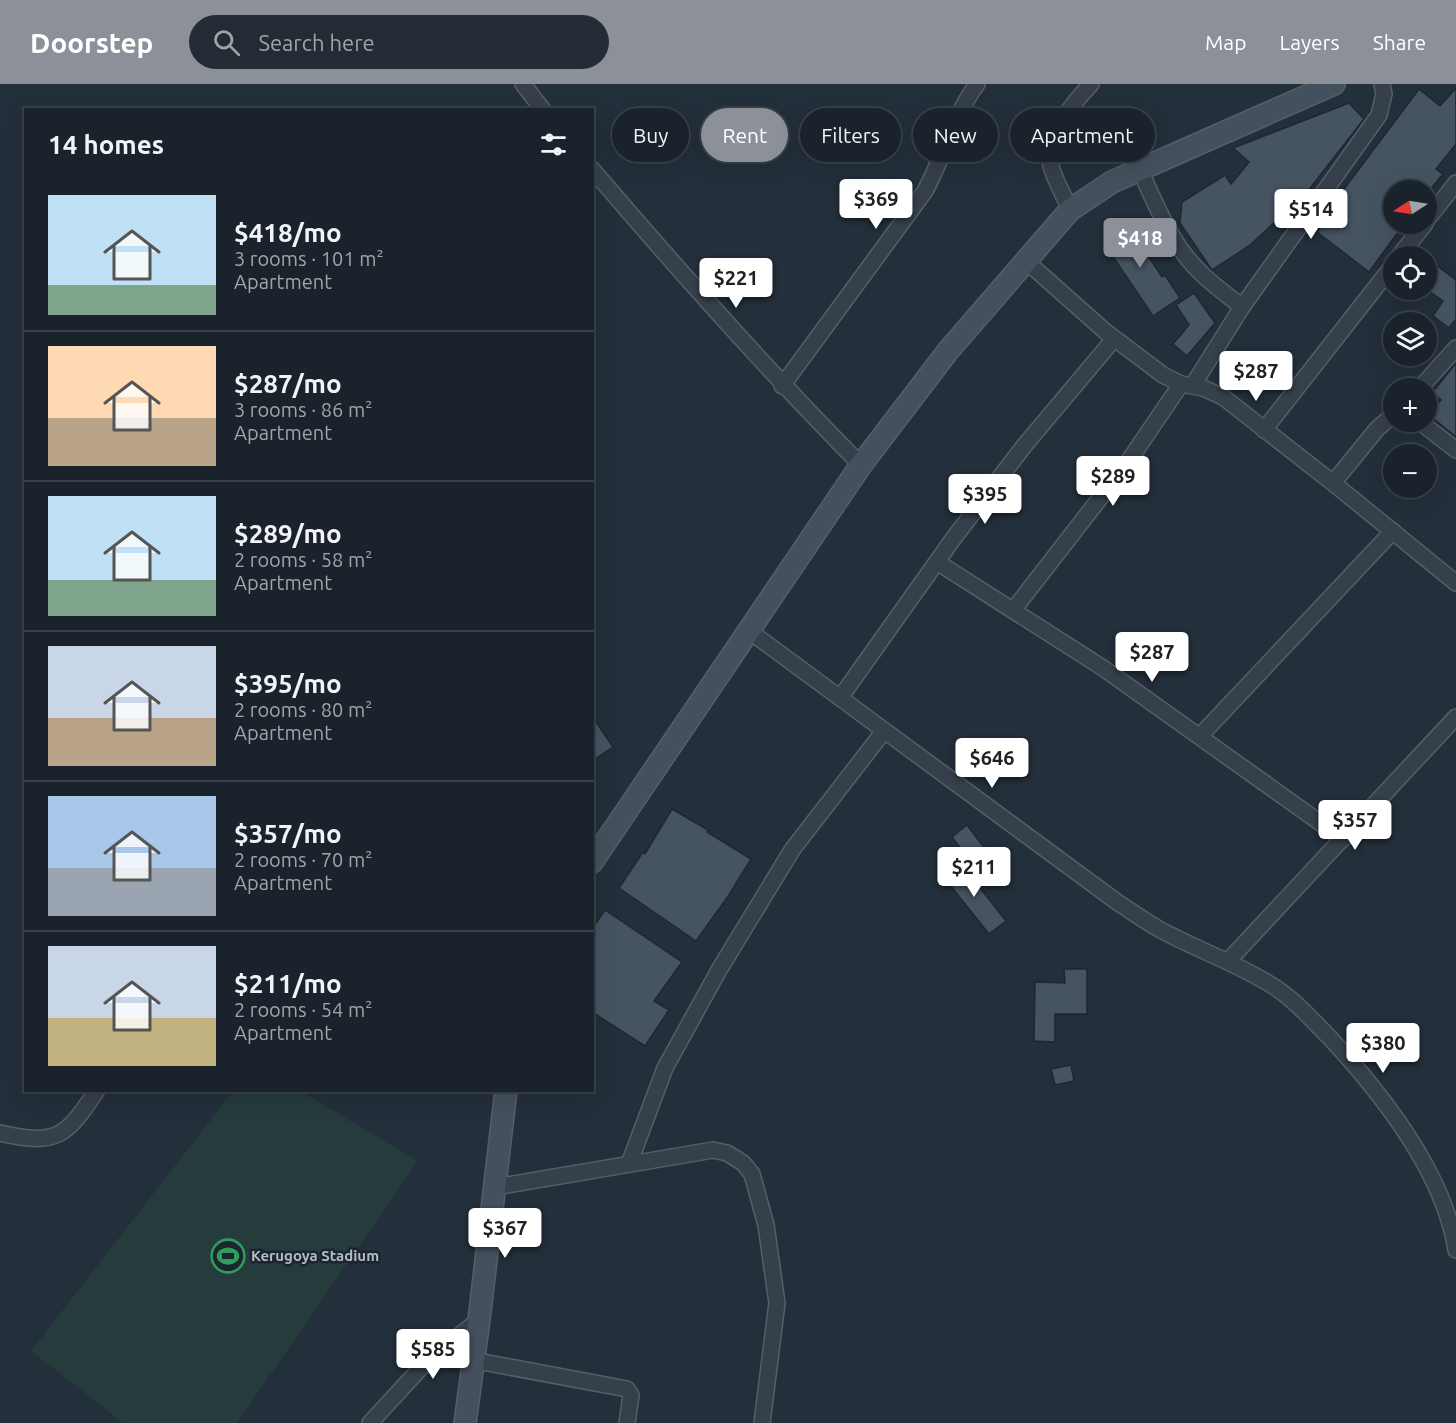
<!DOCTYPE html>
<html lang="en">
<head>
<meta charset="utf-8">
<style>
  body { margin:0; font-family:Ubuntu,sans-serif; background:#232b34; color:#f1f3f6; height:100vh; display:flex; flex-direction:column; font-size:22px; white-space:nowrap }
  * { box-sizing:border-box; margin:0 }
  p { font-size:20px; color:#9fa4a9 }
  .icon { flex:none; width:33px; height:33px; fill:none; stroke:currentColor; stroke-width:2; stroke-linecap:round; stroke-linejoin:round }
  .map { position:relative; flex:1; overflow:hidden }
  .sheet { position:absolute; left:24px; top:24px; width:570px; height:984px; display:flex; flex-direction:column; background:#1a232c; border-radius:0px; box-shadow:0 6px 24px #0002,0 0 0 2px #384048 }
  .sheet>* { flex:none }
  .banner { position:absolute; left:612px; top:24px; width:570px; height:54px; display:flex; gap:12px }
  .needle { width:39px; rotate:258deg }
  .buttons { position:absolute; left:1383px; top:96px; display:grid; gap:12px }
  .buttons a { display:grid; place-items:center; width:54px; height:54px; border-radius:50%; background:#1a232c; box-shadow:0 6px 24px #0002,0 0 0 2px #384048; font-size:30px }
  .price { position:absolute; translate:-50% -51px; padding:0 14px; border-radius:6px; background:#fff; color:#222; font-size:20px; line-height:39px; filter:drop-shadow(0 2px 3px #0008) }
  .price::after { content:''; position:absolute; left:50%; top:36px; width:18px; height:14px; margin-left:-9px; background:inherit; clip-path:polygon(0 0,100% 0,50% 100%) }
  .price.active { background:#8c9099; color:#fff }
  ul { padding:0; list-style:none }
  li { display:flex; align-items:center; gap:18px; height:150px; padding:0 24px }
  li+li { border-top:2px solid #384048 }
  li span { display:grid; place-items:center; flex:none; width:168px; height:120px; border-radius:0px; color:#555 }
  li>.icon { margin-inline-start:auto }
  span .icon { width:72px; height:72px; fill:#fffc; stroke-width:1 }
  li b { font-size:26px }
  h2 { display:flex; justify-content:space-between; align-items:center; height:72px; padding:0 24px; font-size:26px }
  .tag { padding:0 21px; border-radius:27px; background:#1a232c; box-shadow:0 6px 24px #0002,0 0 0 2px #384048; font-size:21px; line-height:54px }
  .tag.active { background:#8c9099; color:#fff }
  header { display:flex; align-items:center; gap:36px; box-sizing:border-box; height:84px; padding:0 30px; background:#8c9099; color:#fff }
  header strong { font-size:28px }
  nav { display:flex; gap:33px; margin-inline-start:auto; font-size:21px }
  .search { width:420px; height:54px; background:#232b34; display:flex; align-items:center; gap:15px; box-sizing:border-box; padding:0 21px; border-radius:33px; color:#9fa4a9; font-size:22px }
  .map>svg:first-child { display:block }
</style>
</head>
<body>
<header>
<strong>Doorstep</strong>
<div class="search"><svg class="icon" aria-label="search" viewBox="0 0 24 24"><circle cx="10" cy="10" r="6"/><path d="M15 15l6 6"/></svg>Search here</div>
<nav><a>Map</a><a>Layers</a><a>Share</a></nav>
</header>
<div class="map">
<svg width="1456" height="1339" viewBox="0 0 1456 1339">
  <rect width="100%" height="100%" fill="#232f3b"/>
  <path fill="#253b3c" d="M 233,1007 L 301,1007 L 418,1077 L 237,1339 L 123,1339 L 31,1267 Z"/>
  <g fill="#465462" stroke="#1e2732" stroke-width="1.5">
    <path d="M 1456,4 L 1456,60 L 1436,85 L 1443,90 L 1430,106 L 1394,106 L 1394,140 L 1404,140 L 1369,188 L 1317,148 L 1338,120 L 1335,117 L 1419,5 L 1440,22 Z"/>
    <path d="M 1349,19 L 1364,35 L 1297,121 L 1279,143 L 1274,139 L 1249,162 L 1212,186 L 1180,139 L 1182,118 L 1225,91 L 1231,100 L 1249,78 L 1233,64 Z"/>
    <path d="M 1118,138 L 1121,144 L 1127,140 L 1162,193 L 1165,191 L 1180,214 L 1153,232 L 1103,158 L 1110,153 L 1105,146 Z"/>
    <path d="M 1436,181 L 1456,196 L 1456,235 L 1449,244 L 1433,232 L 1443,217 L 1426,205 L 1426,195 Z"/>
    <path d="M 1194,209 L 1215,239 L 1187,272 L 1173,260 L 1189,241 L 1176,221 Z"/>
    <path d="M 1456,279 L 1456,353 L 1429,331 L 1441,316 L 1432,309 Z"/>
    <path d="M 592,632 L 613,663 L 592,677 Z"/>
    <path d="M 672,725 L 708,746 L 707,748 L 751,775 L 729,811 L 696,857 L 619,804 L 643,768 L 645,770 Z"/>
    <path d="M 967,741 L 986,766 L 971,778 L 952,753 Z"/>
    <path d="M 959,777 L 1006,837 L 989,850 L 942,791 Z"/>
    <path d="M 605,826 L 682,878 L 654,917 L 669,926 L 645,962 L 592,928 L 592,845 Z"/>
    <path d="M 1064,885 L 1087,885 L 1087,930 L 1055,930 L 1055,958 L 1034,957 L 1035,898 L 1065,899 Z"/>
    <path d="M 1071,981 L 1074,997 L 1055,1001 L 1051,985 Z"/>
  </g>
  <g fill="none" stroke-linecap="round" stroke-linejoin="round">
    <g stroke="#555e69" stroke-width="18">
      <g id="street">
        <path d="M 523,0 L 543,26"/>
        <path d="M 592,85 C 679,187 767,286 861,381"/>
        <path d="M 1140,86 C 1157,123 1172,162 1202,190 C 1214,202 1229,212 1242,223"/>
        <path d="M 1070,126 C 1064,111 1055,97 1051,82 C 1043,54 1074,18 1091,0"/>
        <path d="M 1426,137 L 1456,99"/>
        <path d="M 1399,172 L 1425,140"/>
        <path d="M 1026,177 L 1106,248 L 1163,291 L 1181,300 L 1203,304 L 1223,313 L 1333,399 L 1456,499"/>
        <path d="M 1193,301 L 1242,223 L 1379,31 L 1384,10 L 1382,0"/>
        <path d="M 782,302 L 925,107 C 944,72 953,33 977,0"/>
        <path d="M 1420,304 L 1456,264"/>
        <path d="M 1420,338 L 1456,366"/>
        <path d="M 1264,346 L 1394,180"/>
        <path d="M 1333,399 L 1377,345 L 1394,330"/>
        <path d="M 937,478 L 1103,584 L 1343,755"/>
        <path d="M 1014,525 L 1128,378 L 1181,300"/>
        <path d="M 748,546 L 1117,818 C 1131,827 1145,837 1159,845 C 1197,866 1237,879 1273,902 C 1294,915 1313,937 1330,954 C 1382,1010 1444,1089 1456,1166"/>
        <path d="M 840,614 L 953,455 L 1024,362 L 1114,255"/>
        <path d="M 1200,652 L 1393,447"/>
        <path d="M 1229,876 L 1456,633"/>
        <path d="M 0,1049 C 57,1062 66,1053 97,1006"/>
        <path d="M 629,1080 L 665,984 L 719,886 L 792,766 L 884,647"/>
        <path d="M 495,1103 L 713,1066 L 727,1069 L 743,1079 L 752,1090 L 766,1141 L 777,1219 L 762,1339"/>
        <path d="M 472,1276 L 627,1305 L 631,1311 L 627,1339"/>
        <path d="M 370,1339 L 428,1276 L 479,1236"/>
      </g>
    </g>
    <g stroke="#555e69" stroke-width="24">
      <g id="secondary">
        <path d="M 592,778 L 861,381 L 948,267 L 1070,126 L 1112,98 L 1334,0"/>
        <path d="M 465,1339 L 479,1236 L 506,1006"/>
      </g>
    </g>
    <use href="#street" stroke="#36404b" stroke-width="15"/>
    <use href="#secondary" stroke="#45505e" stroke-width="21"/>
  </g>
  <defs>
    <g id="stadium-ring" transform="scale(1.725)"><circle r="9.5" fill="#1c2530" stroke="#2e9e5b" stroke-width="1.5"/><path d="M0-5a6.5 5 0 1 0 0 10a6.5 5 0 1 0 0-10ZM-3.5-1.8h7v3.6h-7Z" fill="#2e9e5b"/></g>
  </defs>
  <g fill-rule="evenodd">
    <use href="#stadium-ring" x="228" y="1172"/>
  </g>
  <g text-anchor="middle" stroke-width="5" stroke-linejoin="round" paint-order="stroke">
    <g font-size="15" font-weight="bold" fill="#b2bbc7" stroke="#1c2530" text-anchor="start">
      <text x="251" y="1177">Kerugoya Stadium</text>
    </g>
  </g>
</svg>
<div class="buttons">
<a><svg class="needle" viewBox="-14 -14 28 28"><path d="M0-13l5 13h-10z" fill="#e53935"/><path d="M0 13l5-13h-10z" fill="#9fa4a9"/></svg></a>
<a><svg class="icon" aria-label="locate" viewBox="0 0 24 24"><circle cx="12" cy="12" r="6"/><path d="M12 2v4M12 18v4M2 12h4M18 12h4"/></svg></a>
<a><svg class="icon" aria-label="layers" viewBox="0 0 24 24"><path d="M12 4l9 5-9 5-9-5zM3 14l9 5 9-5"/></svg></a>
<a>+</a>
<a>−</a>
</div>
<b class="price" style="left:876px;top:146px">$369</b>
<b class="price" style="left:1311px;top:156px">$514</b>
<b class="price active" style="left:1140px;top:185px">$418</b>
<b class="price" style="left:736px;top:225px">$221</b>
<b class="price" style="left:1256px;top:318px">$287</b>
<b class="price" style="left:1113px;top:423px">$289</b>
<b class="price" style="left:985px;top:441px">$395</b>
<b class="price" style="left:1152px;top:599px">$287</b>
<b class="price" style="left:992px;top:705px">$646</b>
<b class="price" style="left:1355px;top:767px">$357</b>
<b class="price" style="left:974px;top:814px">$211</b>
<b class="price" style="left:1383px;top:990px">$380</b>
<b class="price" style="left:505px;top:1175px">$367</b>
<b class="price" style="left:433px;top:1296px">$585</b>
<div class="banner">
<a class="tag">Buy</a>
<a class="tag active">Rent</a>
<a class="tag">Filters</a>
<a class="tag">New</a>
<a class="tag">Apartment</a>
</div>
<section class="sheet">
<h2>14 homes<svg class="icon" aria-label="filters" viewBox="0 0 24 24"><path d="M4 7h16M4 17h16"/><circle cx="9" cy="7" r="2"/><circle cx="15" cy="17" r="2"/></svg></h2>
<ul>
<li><span style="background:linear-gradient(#bfe0f5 75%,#7fa58c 0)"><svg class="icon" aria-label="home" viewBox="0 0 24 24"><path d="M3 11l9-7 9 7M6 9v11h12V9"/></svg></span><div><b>$418/mo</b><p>3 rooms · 101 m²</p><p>Apartment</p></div></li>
<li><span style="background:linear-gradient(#ffd9b3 60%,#b9a48a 0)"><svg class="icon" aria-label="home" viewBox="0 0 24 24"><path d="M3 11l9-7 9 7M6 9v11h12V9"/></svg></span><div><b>$287/mo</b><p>3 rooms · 86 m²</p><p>Apartment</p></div></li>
<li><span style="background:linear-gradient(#bfe0f5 70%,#7fa58c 0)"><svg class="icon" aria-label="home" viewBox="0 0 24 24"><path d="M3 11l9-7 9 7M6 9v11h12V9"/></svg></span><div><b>$289/mo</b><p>2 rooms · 58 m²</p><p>Apartment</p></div></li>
<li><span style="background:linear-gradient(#c9d6e8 60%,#b9a48a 0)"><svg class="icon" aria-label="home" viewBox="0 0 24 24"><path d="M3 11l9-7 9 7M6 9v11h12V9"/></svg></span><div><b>$395/mo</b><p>2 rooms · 80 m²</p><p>Apartment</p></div></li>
<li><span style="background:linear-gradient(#a9c7e8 60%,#9aa5b1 0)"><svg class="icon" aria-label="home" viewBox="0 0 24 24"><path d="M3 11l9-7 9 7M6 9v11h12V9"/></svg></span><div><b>$357/mo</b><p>2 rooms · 70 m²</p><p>Apartment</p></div></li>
<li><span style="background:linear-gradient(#c9d6e8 60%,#c2b280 0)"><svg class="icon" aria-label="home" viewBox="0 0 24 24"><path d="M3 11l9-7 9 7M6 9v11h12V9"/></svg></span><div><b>$211/mo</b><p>2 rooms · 54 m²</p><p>Apartment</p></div></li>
</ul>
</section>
</div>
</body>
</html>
